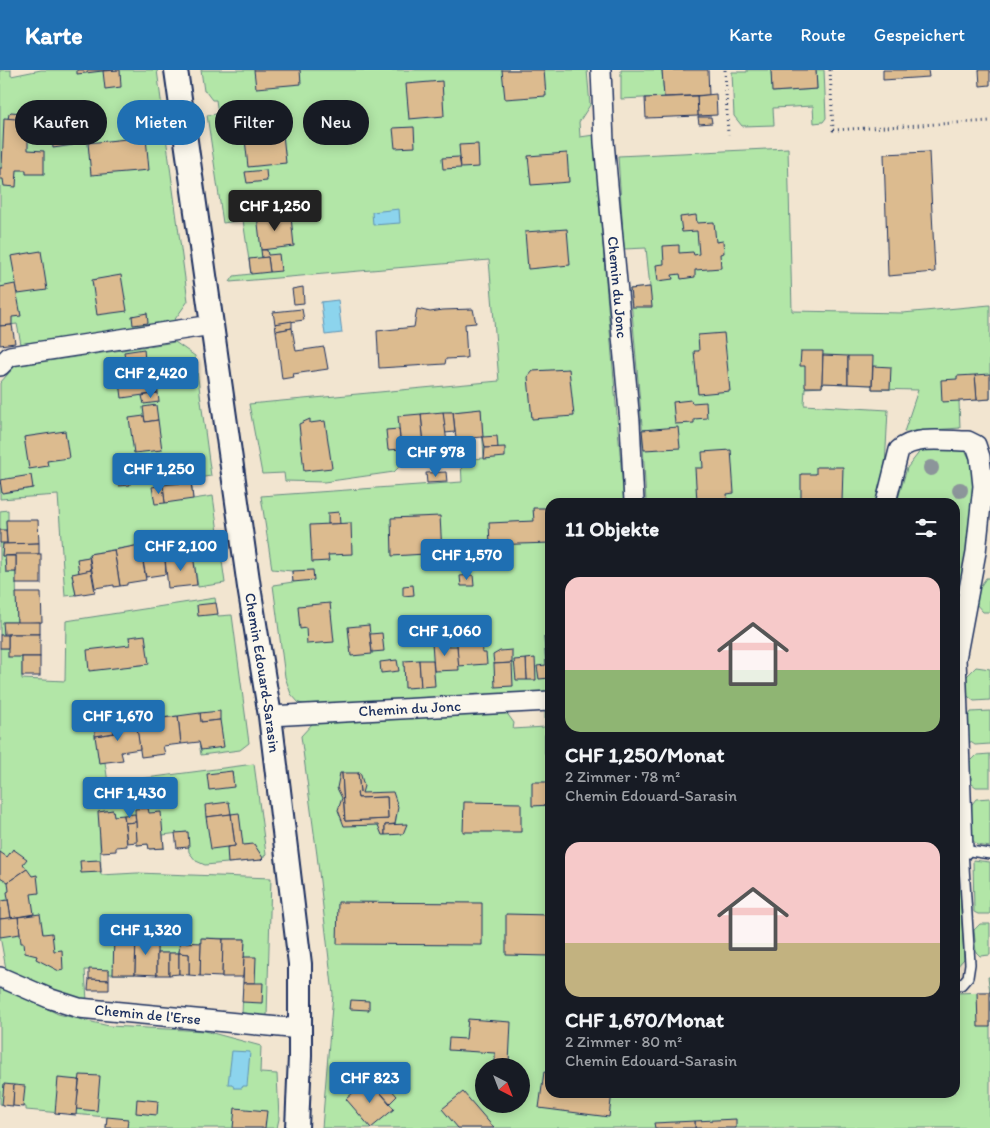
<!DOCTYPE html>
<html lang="de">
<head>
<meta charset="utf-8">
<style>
  body { margin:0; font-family:Itim,sans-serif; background:#242831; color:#f1f3f6; height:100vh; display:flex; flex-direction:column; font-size:19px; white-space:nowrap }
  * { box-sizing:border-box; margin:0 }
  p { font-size:16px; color:#9ea1a6 }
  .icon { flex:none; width:28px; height:28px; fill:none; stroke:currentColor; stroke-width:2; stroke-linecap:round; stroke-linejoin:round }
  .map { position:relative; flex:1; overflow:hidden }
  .drawer { position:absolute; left:545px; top:428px; width:415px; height:600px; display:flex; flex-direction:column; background:#171b24; border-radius:15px; box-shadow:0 2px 12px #0003 }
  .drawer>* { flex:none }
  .top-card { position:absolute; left:15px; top:30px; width:455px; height:45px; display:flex; gap:10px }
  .needle { width:32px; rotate:138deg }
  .buttons { position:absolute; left:475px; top:988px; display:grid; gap:10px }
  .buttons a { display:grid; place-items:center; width:55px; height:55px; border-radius:50%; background:#171b24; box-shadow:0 2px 12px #0003; font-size:25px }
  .price { position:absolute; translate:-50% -42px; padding:0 11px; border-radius:5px; background:#1f6fb2; color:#fff; font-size:16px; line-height:32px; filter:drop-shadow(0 1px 2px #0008) }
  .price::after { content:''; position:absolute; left:50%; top:30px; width:15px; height:11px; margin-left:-8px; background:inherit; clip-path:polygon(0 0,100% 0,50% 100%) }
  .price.active { background:#222; color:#fff }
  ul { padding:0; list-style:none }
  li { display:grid; align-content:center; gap:10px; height:265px; padding:0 20px }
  li span { display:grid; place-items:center; height:155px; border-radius:15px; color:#555 }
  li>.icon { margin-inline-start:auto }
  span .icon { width:90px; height:90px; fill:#fffc; stroke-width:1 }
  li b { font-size:21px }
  h2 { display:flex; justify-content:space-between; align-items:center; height:60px; padding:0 20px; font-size:21px }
  .pill { padding:0 18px; border-radius:22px; background:#171b24; box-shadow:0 2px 12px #0003; font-size:18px; line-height:45px }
  .pill.active { background:#1f6fb2; color:#fff }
  header { display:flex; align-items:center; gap:30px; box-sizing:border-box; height:70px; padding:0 25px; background:#1f6fb2; color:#fff }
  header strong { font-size:24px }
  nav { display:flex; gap:28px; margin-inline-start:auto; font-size:18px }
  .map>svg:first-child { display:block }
</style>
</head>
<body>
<header>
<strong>Karte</strong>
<nav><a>Karte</a><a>Route</a><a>Gespeichert</a></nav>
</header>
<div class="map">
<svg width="990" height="1058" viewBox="0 0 990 1058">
  <rect width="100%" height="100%" fill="#f2e5d0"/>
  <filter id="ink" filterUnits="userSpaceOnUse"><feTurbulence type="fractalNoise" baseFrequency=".02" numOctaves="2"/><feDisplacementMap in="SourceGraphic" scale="10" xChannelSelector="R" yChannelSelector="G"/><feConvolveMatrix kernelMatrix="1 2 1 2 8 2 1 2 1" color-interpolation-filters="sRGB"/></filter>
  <g filter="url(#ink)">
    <g fill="#b2e6a7" stroke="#668a82" fill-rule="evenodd">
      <path d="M 0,0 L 11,0 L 11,6 L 41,0 L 157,0 L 188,231 L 173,252 L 21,274 L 17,254 L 0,256 Z"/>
      <path d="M 201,0 L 587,0 L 590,35 L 579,52 L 580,67 L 594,65 L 624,432 L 550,432 L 550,484 L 547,489 L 547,501 L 550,501 L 550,622 L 311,636 L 299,633 L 291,624 L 285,607 L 273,515 L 293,512 L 292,501 L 272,499 L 261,426 L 462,412 L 461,390 L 484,388 L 481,340 L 421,344 L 424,376 L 410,378 L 407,389 L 394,402 L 324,412 L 285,411 L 284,403 L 262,404 L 249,334 L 499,311 L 489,190 L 230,212 L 234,206 L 251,204 L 243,150 L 223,153 L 207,45 L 218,44 L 216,30 L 212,30 L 206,22 L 204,21 Z"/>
      <path d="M 621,0 L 662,0 L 664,27 L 621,29 Z"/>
      <path d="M 747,0 L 771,0 L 773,22 L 817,19 L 816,0 L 824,0 L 826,48 L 823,52 L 814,53 L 813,36 L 773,38 L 774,55 L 742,56 L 734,46 L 732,2 L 747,2 Z"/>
      <path d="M 788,78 L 792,241 L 903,243 L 990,235 L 990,329 L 959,331 L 960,358 L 904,362 L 918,320 L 872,319 L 872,315 L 823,313 L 822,317 L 805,318 L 804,335 L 888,340 L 885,397 L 877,432 L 646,432 L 642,356 L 630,219 L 650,217 L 646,178 L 624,179 L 618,86 Z"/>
      <path d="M 175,272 L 195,286 L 211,406 L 191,409 L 193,429 L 213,426 L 225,513 L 198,517 L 193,484 L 160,490 L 159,484 L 142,486 L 140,475 L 89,484 L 89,487 L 78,489 L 79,503 L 72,504 L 76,525 L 65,526 L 58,425 L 0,429 L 0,313 L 15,296 Z"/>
      <path d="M 950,375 L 966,382 L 975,399 L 973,459 L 958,526 L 955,526 L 955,432 L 897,432 L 907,398 L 921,380 Z"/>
      <path d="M 8,440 L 8,450 L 6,451 L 7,473 L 3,473 L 2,486 L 5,486 L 6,502 L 16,502 L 17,552 L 4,552 L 4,565 L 0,565 L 0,441 Z"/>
      <path d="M 986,508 L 990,508 L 990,542 L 983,542 L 975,533 L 978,520 Z"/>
      <path d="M 215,528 L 218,546 L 232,545 L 249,673 L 240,680 L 201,685 L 199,672 L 177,646 L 95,656 L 99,693 L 105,692 L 108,713 L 254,694 L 266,784 L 261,790 L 205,795 L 196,791 L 189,782 L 187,762 L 163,765 L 164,778 L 149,779 L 148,774 L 137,775 L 136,752 L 130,745 L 114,746 L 113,740 L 99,742 L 101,802 L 101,805 L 137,803 L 271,808 L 267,946 L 242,945 L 245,869 L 202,868 L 201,873 L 179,873 L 179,883 L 157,883 L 157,867 L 136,866 L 135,904 L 109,904 L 109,900 L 85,900 L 87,931 L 59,924 L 6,899 L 0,866 L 0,578 L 8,578 L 22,587 L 22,609 L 65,611 L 66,551 Z"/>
      <path d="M 976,597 L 990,599 L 990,630 L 974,631 L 965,624 L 964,609 Z"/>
      <path d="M 545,640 L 550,640 L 550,1022 L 955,1022 L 955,923 L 990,922 L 988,907 L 990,907 L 990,1058 L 322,1058 L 333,924 L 317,785 L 301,666 L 313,653 L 506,642 L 514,653 L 513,659 L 545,657 ZM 484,996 L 521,996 L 521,1034 L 484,1034 Z"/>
      <path d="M 990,641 L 990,674 L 975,675 L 966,669 L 965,652 L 971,642 Z"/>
      <path d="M 990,684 L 990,717 L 976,717 L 968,711 L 967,695 L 977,685 Z"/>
      <path d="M 990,728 L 990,777 L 977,775 L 971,768 L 969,738 L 976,729 Z"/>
      <path d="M 973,790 L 990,792 L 990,844 L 978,844 L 974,842 Z"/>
      <path d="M 955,793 L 959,802 L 964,889 L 955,899 Z"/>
      <path d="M 980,854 L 990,854 L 990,885 L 980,886 L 976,882 L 974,860 Z"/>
      <path d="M 0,915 L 58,944 L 109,956 L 205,961 L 261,976 L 260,1003 L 277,1004 L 279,1049 L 277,1058 L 106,1058 L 107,1047 L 26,1040 L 26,1037 L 0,1034 Z"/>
    </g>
    <g fill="#8cd4ed" stroke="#5f92b4">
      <path d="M 399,139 L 400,153 L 373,155 L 372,142 Z"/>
      <path d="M 338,230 L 342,263 L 325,265 L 321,232 Z"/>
      <path d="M 232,981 L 250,982 L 247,1016 L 243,1016 L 242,1018 L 234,1018 L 232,1014 L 228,1014 Z"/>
    </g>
    <g fill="#dcbb8f" stroke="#1b2f5e">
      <path d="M 77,0 L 111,0 L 77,4 Z"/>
      <path d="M 120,0 L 121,17 L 105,19 L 103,1 Z"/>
      <path d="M 254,0 L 300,0 L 301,14 L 256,18 Z"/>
      <path d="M 502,0 L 544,0 L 546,26 L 505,29 Z"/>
      <path d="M 662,0 L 708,0 L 709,25 L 664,27 Z"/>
      <path d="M 771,0 L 816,0 L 817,19 L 772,22 Z"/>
      <path d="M 883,0 L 928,0 L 929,7 L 883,10 Z"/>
      <path d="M 979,0 L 990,0 L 990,15 L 980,16 Z"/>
      <path d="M 442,11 L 444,46 L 409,49 L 406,14 Z"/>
      <path d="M 716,24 L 717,45 L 698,46 L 697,26 Z"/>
      <path d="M 697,26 L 698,46 L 646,48 L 645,28 Z"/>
      <path d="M 11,42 L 22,43 L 23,50 L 8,49 L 9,44 Z"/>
      <path d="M 144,46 L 149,100 L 91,105 L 88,73 L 127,69 L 125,48 Z"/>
      <path d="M 698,47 L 711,47 L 712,53 L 699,54 Z"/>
      <path d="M 4,48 L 28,50 L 28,80 L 44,81 L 44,104 L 26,104 L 26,100 L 17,100 L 16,117 L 4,116 L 3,109 L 0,109 L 0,98 L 2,98 Z"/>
      <path d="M 70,53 L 73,75 L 53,78 L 51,56 Z"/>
      <path d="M 414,57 L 415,77 L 395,78 L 393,58 Z"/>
      <path d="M 283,64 L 286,93 L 248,97 L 245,69 Z"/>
      <path d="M 478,74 L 479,97 L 461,98 L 459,75 Z"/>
      <path d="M 929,82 L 935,202 L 888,206 L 884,84 Z"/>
      <path d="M 567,83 L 569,112 L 531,115 L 528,86 Z"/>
      <path d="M 459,87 L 461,98 L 443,99 L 442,88 Z"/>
      <path d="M 266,100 L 267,111 L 247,113 L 245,102 Z"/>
      <path d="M 272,143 L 273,150 L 291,147 L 294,176 L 261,180 L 257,145 Z"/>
      <path d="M 696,145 L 697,153 L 714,152 L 716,172 L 723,171 L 724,183 L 720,184 L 721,198 L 695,200 L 695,207 L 681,209 L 680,204 L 672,205 L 673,209 L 658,211 L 656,195 L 664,194 L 663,176 L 679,175 L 679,183 L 693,182 L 694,185 L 699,184 L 697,161 L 682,162 L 680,147 Z"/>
      <path d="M 567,159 L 570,195 L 528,199 L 525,162 Z"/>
      <path d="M 261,180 L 267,180 L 268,185 L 279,184 L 281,201 L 270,202 L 268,187 L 262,188 Z"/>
      <path d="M 41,181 L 47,220 L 18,224 L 11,186 Z"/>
      <path d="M 268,187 L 270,202 L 251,204 L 249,189 Z"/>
      <path d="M 121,205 L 127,241 L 97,245 L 92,210 Z"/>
      <path d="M 15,214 L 21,246 L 12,247 L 12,255 L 0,256 L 0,217 Z"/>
      <path d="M 303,217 L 304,233 L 294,234 L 292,219 Z"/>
      <path d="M 650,217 L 652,237 L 632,237 L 630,219 Z"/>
      <path d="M 302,239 L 304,250 L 275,254 L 273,242 Z"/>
      <path d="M 417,239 L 430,242 L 443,240 L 473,239 L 476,253 L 465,254 L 467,288 L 446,289 L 445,294 L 379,298 L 377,261 L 414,257 Z"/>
      <path d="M 147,243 L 148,253 L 133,255 L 132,246 Z"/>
      <path d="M 292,251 L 292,258 L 276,261 L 275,254 Z"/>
      <path d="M 12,255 L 15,273 L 0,275 L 0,256 Z"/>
      <path d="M 292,258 L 296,281 L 324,277 L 328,299 L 293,304 L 294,307 L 282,309 L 276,261 Z"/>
      <path d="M 724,263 L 730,321 L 698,324 L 694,281 L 699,281 L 698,265 Z"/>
      <path d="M 144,279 L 145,291 L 126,294 L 124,282 Z"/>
      <path d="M 801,281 L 823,281 L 822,317 L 805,317 L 805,296 L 800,296 Z"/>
      <path d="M 823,285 L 848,286 L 848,314 L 822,313 Z"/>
      <path d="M 848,286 L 873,286 L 872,315 L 848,314 Z"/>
      <path d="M 873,296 L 891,297 L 890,319 L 872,319 Z"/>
      <path d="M 569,299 L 574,346 L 532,349 L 528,307 L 533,301 Z"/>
      <path d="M 156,300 L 158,323 L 122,328 L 119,304 Z"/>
      <path d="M 990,304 L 990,329 L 977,330 L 975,305 Z"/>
      <path d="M 975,305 L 977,330 L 942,332 L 941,310 L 957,309 L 957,306 Z"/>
      <path d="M 158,323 L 159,332 L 144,334 L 142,326 Z"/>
      <path d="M 691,330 L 692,333 L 706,332 L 707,348 L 694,349 L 694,353 L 675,354 L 673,332 Z"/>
      <path d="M 156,335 L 158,350 L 145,352 L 143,337 Z"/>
      <path d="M 481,339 L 483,367 L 456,369 L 453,342 Z"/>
      <path d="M 443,342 L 453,342 L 455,362 L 445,363 Z"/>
      <path d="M 443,342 L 447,373 L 424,376 L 421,344 Z"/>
      <path d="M 421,344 L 424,376 L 401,379 L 398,346 Z"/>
      <path d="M 144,346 L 145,352 L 158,350 L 162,380 L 134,383 L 129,348 Z"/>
      <path d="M 310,349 L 310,353 L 325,351 L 332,398 L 304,401 L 299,354 Z"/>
      <path d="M 678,357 L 680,378 L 644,380 L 642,360 Z"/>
      <path d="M 399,359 L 401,379 L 388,380 L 386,360 Z"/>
      <path d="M 65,361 L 69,388 L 47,391 L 48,396 L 29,399 L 24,367 Z"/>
      <path d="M 497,366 L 498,378 L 485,378 L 483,367 Z"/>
      <path d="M 505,377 L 505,387 L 484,389 L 485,378 Z"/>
      <path d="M 731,380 L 734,423 L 727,424 L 728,432 L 697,432 L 695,398 L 703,398 L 702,382 Z"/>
      <path d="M 816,397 L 843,397 L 842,432 L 801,432 L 801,404 L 816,404 Z"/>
      <path d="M 446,402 L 447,412 L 427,413 L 426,403 Z"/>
      <path d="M 128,403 L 130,415 L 119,416 L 117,405 Z"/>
      <path d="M 31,405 L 33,418 L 2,423 L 0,410 Z"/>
      <path d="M 191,412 L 193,429 L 165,433 L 163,415 Z"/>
      <path d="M 163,415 L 165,433 L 155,434 L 152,417 Z"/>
      <path d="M 533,438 L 549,438 L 550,473 L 490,475 L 489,453 L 534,451 Z"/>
      <path d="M 339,442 L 340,454 L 328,454 L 328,443 Z"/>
      <path d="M 440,446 L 442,483 L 392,486 L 391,448 Z"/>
      <path d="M 6,450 L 38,450 L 39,473 L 7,474 Z"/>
      <path d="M 351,453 L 352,484 L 328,485 L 329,491 L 312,492 L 310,455 Z"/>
      <path d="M 0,460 L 6,460 L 7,473 L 0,473 Z"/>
      <path d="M 148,470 L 151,473 L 153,485 L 142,486 L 139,472 Z"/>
      <path d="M 39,473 L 39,484 L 2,486 L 3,474 Z"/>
      <path d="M 140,475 L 146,510 L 127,513 L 127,515 L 120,516 L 114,480 Z"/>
      <path d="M 114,480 L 120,516 L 114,517 L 114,515 L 95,518 L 89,484 Z"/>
      <rect x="16" y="484" width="25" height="30"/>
      <path d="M 159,484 L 160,490 L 165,489 L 166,504 L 146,507 L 142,486 Z"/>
      <path d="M 193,484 L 197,515 L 168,518 L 165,489 Z"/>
      <path d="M 5,486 L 16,486 L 16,502 L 6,502 Z"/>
      <path d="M 89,487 L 91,500 L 79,503 L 77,489 Z"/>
      <path d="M 91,500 L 95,522 L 76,525 L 72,504 Z"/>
      <path d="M 313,500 L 314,510 L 293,512 L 292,501 Z"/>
      <path d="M 473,505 L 474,516 L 461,516 L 460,506 Z"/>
      <path d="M 413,515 L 414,525 L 403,526 L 403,516 Z"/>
      <path d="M 16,523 L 41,523 L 42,552 L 17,553 Z"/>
      <path d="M 216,533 L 218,544 L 198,546 L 197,535 Z"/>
      <path d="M 330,533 L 334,572 L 307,574 L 306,558 L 300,559 L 298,536 Z"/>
      <path d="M 3,552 L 40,552 L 40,564 L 4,564 Z"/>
      <path d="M 369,555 L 372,584 L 351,586 L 348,557 Z"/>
      <path d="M 382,563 L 384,581 L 372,582 L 370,564 Z"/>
      <rect x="8" y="564" width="32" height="23"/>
      <rect x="0" y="565" width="8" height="13"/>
      <path d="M 145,565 L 149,594 L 89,601 L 87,580 L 130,575 L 129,567 Z"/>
      <path d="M 544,567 L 550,567 L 550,608 L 539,609 L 537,596 L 546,595 Z"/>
      <path d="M 481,570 L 482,583 L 486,583 L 487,594 L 458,596 L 457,571 Z"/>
      <path d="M 444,571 L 445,576 L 457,576 L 459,600 L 434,601 L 432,572 Z"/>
      <path d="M 512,580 L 512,593 L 494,594 L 493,585 L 500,581 Z"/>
      <rect x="22" y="587" width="18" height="19"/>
      <path d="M 535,588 L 536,610 L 527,610 L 526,589 Z"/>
      <path d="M 526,589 L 527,610 L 516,610 L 514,590 Z"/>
      <path d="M 397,590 L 399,601 L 381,603 L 380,592 Z"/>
      <path d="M 419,590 L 421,617 L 405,618 L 404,591 Z"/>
      <path d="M 419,590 L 433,590 L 435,616 L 421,617 Z"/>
      <path d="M 512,593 L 513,616 L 495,617 L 494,594 Z"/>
      <path d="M 220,641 L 220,650 L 201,652 L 200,643 Z"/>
      <path d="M 200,643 L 201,652 L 220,650 L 224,677 L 201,680 L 199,672 L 181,674 L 178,646 Z"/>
      <path d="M 178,646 L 181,674 L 163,676 L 165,684 L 141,687 L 137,660 L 156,658 L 155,649 Z"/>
      <path d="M 155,649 L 156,658 L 137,660 L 136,651 Z"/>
      <path d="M 136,651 L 140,679 L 121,682 L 123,690 L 99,693 L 95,666 L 114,663 L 113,654 Z"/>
      <path d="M 113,654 L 114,663 L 95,666 L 95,656 Z"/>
      <rect x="545" y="665" width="5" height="18"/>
      <path d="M 232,701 L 234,717 L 209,720 L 207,704 Z"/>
      <path d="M 360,702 L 364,716 L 362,723 L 393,722 L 398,737 L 395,754 L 385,755 L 385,765 L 382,765 L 378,755 L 344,756 L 338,740 L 342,728 L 337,718 L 340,703 L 342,703 L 345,751 L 388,749 L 387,727 L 358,728 L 357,723 L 360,722 L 358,703 Z"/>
      <path d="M 342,703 L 358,703 L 360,722 L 357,723 L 358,728 L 387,727 L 388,749 L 345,751 Z"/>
      <path d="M 532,712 L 550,712 L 550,735 L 532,736 Z"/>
      <path d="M 229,732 L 231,744 L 206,747 L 205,735 Z"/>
      <path d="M 464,732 L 521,733 L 521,762 L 463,762 Z"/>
      <path d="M 148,738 L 149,743 L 161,742 L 164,778 L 149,779 L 148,774 L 137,775 L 135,739 Z"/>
      <path d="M 113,740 L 114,746 L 124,745 L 127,776 L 116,777 L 116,781 L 101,782 L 98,742 Z"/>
      <path d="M 239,743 L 243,775 L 254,774 L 263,788 L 261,790 L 228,793 L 227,777 L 235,776 L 231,744 Z"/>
      <path d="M 135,744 L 136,752 L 125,753 L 124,745 Z"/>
      <path d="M 231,744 L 235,776 L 211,779 L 206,747 Z"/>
      <path d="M 136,752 L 137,772 L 127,773 L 125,753 Z"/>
      <path d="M 407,754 L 403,764 L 385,765 L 385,755 Z"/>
      <path d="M 188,762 L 189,777 L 177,778 L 175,763 Z"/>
      <path d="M 13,779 L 27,789 L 23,794 L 27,799 L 8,812 L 0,807 L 0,782 L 7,787 Z"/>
      <path d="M 100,790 L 101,802 L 81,803 L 80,791 Z"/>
      <path d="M 27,799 L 32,806 L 37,805 L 39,823 L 31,824 L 34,844 L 11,848 L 7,822 L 9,821 L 8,812 Z"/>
      <path d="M 8,830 L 11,848 L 0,849 L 0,831 Z"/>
      <path d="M 338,832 L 482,833 L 482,875 L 337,874 Z"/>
      <path d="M 40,844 L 43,864 L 52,863 L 54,881 L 62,880 L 63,900 L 59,901 L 36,889 L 37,886 L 25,883 L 24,873 L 21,873 L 18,847 Z"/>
      <path d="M 506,844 L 550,845 L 550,886 L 506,885 Z"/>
      <path d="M 18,847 L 20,864 L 0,867 L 0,849 Z"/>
      <path d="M 114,866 L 136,866 L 135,904 L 113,904 Z"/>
      <path d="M 136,866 L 157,867 L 157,905 L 135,904 Z"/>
      <path d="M 201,868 L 223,869 L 222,907 L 200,906 Z"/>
      <path d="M 223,869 L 245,869 L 243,907 L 222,907 Z"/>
      <path d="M 180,872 L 201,873 L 200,906 L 189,905 L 189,884 L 179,883 Z"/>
      <rect x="157" y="883" width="12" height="22"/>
      <path d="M 169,883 L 179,883 L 179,904 L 169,905 Z"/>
      <path d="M 179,883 L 189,884 L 189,905 L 179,904 Z"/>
      <path d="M 244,887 L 256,887 L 255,913 L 243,913 Z"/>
      <path d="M 89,899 L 109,900 L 109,910 L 89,909 Z"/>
      <path d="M 89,909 L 109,910 L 109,920 L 88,920 Z"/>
      <path d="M 243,913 L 263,913 L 262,933 L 242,932 Z"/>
      <path d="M 977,922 L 990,922 L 990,957 L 978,957 Z"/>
      <path d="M 351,930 L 369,931 L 369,940 L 350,939 Z"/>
      <path d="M 468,949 L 511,952 L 509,993 L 495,992 L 495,983 L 448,980 L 449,968 L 466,969 Z"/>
      <path d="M 544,1002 L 550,1003 L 550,1022 L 612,1022 L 609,1047 L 539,1038 Z"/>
      <path d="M 80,1005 L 100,1006 L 97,1041 L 76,1039 Z"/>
      <path d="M 58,1008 L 79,1010 L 76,1045 L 55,1043 Z"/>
      <path d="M 381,1008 L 397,1026 L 390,1033 L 373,1014 Z"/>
      <path d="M 369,1009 L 394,1039 L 371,1058 L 346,1029 Z"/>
      <path d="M 4,1014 L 14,1015 L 13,1036 L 2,1035 Z"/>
      <path d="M 14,1015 L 25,1016 L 23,1037 L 13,1036 Z"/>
      <path d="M 463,1022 L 494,1058 L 458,1058 L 442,1039 Z"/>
      <path d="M 137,1029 L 158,1031 L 157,1045 L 136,1043 Z"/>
      <path d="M 235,1038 L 267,1041 L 265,1058 L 233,1058 Z"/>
      <path d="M 107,1047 L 128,1049 L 127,1058 L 106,1058 Z"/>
      <path d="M 736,1049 L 736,1058 L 695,1058 L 695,1051 Z"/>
      <path d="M 695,1051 L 695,1058 L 655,1058 L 654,1053 Z"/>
    </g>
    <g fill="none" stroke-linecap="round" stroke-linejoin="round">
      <g stroke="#1b2f5e" stroke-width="12">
        <path id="service" d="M 961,915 L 968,907 L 970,894 L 963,780 L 990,784"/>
      </g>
      <g stroke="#1b2f5e" stroke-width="22">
        <g id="minor">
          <path id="s1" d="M 601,0 L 604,72 L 630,352 L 634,432"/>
          <path d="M 0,296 L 10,286 L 212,255"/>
          <path d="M 886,432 L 899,380 C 914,365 948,371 968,371 L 976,375 L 980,387 L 983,416 L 976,482 L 956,589 L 963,780 L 955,779"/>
          <path id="s2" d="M 270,646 L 550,631"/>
          <path id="s3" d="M 0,907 L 51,929 L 79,938 L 300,959"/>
        </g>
      </g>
      <g stroke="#1b2f5e" stroke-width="26">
        <g id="tertiary">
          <path id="s4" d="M 176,0 L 249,517 L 270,646 L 300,894 L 300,986 L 297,1058"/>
        </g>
      </g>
      <g stroke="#1b2f5e" stroke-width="3" stroke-dasharray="1 4" stroke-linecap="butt">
        <path d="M 725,0 L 728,65"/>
        <path d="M 830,0 L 833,60 L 990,51"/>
      </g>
      <use href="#service" stroke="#fbf7ec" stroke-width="9"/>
      <use href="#minor" stroke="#fbf7ec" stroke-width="19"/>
      <use href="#tertiary" stroke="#fbf7ec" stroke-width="22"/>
    </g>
    <g fill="#8c959a">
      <circle cx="931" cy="398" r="8"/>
      <circle cx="960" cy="420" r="8"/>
    </g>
  </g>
  <g text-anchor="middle" stroke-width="5" stroke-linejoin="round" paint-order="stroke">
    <g font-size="15" fill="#1b2f5e" stroke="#fbf7ec">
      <text dy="5" stroke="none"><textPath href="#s1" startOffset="218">Chemin du Jonc</textPath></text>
      <text dy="5" stroke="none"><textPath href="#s4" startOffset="609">Chemin Edouard-Sarasin</textPath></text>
      <text dy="5" stroke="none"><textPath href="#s2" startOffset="140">Chemin du Jonc</textPath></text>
      <text dy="5" stroke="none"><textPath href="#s3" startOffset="154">Chemin de l'Erse</textPath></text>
    </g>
  </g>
</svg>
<div class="buttons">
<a><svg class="needle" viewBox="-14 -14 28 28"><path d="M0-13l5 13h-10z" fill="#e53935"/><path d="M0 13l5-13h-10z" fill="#9ea1a6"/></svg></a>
</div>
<b class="price active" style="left:275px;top:162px">CHF 1,250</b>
<b class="price" style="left:151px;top:329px">CHF 2,420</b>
<b class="price" style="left:436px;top:408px">CHF 978</b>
<b class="price" style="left:159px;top:425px">CHF 1,250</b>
<b class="price" style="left:181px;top:502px">CHF 2,100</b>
<b class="price" style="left:467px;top:511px">CHF 1,570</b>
<b class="price" style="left:445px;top:587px">CHF 1,060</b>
<b class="price" style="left:118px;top:672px">CHF 1,670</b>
<b class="price" style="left:130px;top:749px">CHF 1,430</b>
<b class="price" style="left:146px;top:886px">CHF 1,320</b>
<b class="price" style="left:370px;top:1034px">CHF 823</b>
<div class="top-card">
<a class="pill">Kaufen</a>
<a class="pill active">Mieten</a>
<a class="pill">Filter</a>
<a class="pill">Neu</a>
</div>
<section class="drawer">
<h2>11 Objekte<svg class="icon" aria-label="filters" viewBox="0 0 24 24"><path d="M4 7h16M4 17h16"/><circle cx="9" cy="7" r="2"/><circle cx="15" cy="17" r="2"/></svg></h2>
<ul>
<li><span style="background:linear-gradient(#f6c9c9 60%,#8fb573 0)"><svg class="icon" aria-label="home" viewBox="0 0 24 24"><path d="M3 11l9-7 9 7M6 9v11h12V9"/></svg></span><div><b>CHF 1,250/Monat</b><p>2 Zimmer · 78 m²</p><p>Chemin Edouard-Sarasin</p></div></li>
<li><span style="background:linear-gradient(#f6c9c9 65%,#c2b280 0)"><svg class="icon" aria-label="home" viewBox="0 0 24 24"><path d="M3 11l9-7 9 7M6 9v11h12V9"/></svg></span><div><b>CHF 1,670/Monat</b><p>2 Zimmer · 80 m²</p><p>Chemin Edouard-Sarasin</p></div></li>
</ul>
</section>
</div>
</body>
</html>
